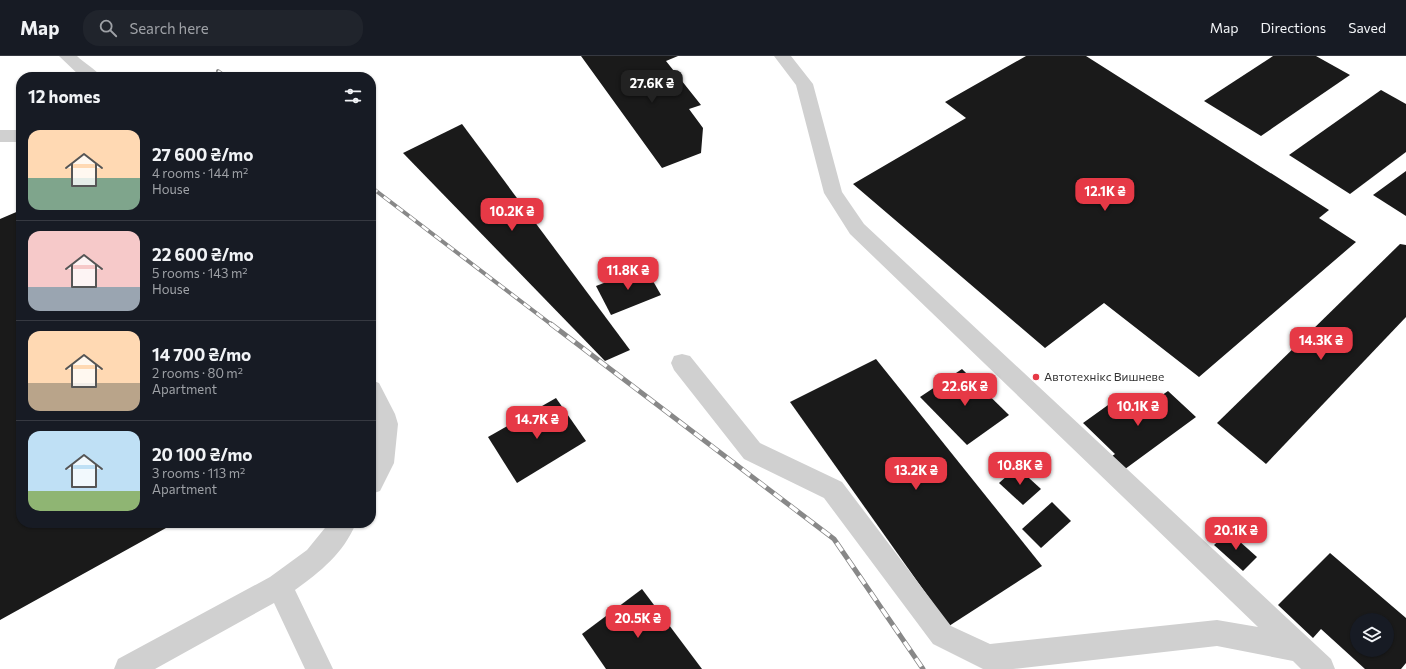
<!DOCTYPE html>
<html lang="en">
<head>
<meta charset="utf-8">
<style>
  body { margin:0; font-family:Commissioner,sans-serif; background:#20242c; color:#f1f3f6; height:100vh; display:flex; flex-direction:column; font-size:15px; white-space:nowrap }
  * { box-sizing:border-box; margin:0 }
  p { font-size:13px; color:#9ea1a6 }
  .icon { flex:none; width:22px; height:22px; fill:none; stroke:currentColor; stroke-width:2; stroke-linecap:round; stroke-linejoin:round }
  .map { position:relative; flex:1; overflow:hidden }
  .drawer { position:absolute; left:16px; top:16px; width:360px; height:456px; display:flex; flex-direction:column; background:#171b24; border-radius:16px; box-shadow:0 1px 3px #0004 }
  .drawer>* { flex:none }
  .controls { position:absolute; left:1350px; top:557px; display:grid; gap:8px }
  .controls a { display:grid; place-items:center; width:44px; height:44px; border-radius:50%; background:#171b24; box-shadow:0 1px 3px #0004; font-size:20px }
  .price { position:absolute; translate:-50% -34px; padding:0 9px; border-radius:8px; background:#e63946; color:#fff; font-size:13px; line-height:26px; filter:drop-shadow(0 1px 2px #0008) }
  .price::after { content:''; position:absolute; left:50%; top:24px; width:12px; height:9px; margin-left:-6px; background:inherit; clip-path:polygon(0 0,100% 0,50% 100%) }
  .price.selected { background:#222; color:#fff }
  ul { padding:0; list-style:none }
  li { display:flex; align-items:center; gap:12px; height:100px; padding:0 12px }
  li+li { border-top:1px solid #363941 }
  li span { display:grid; place-items:center; flex:none; width:112px; height:80px; border-radius:12px; color:#555 }
  li>.icon { margin-inline-start:auto }
  span .icon { width:48px; height:48px; fill:#fffc; stroke-width:1 }
  li b { font-size:17px }
  h2 { display:flex; justify-content:space-between; align-items:center; height:48px; padding:0 12px; font-size:17px }
  header { display:flex; align-items:center; gap:24px; box-sizing:border-box; height:56px; padding:0 20px; background:#171b24; border-bottom:1px solid #363941 }
  header strong { font-size:19px }
  nav { display:flex; gap:22px; margin-inline-start:auto; font-size:14px }
  .search { width:280px; height:36px; background:#20242c; display:flex; align-items:center; gap:10px; box-sizing:border-box; padding:0 14px; border-radius:16px; color:#9ea1a6; font-size:15px }
  .map>svg:first-child { display:block }
</style>
</head>
<body>
<header>
<strong>Map</strong>
<div class="search"><svg class="icon" aria-label="search" viewBox="0 0 24 24"><circle cx="10" cy="10" r="6"/><path d="M15 15l6 6"/></svg>Search here</div>
<nav><a>Map</a><a>Directions</a><a>Saved</a></nav>
</header>
<div class="map">
<svg width="1406" height="613" viewBox="0 0 1406 613">
  <rect width="100%" height="100%" fill="#fff"/>
  <g fill="#1a1a1a" fill-rule="evenodd">
    <path d="M 581,0 L 678,0 L 666,5 L 701,49 L 689,53 L 703,72 L 701,97 L 662,112 Z"/>
    <path d="M 1026,0 L 1086,0 L 1329,154 L 1319,162 L 1356,186 L 1199,321 L 1104,247 L 1045,292 L 853,128 L 966,62 L 945,46 Z"/>
    <path d="M 1273,0 L 1316,0 L 1350,19 L 1261,80 L 1204,45 Z"/>
    <path d="M 1381,34 L 1406,48 L 1406,96 L 1350,138 L 1289,99 Z"/>
    <path d="M 462,68 L 630,294 L 605,305 L 403,97 Z"/>
    <path d="M 1406,115 L 1406,160 L 1373,139 Z"/>
    <path d="M 21,154 L 21,467 L 175,467 L 0,564 L 0,163 Z"/>
    <path d="M 1400,188 L 1406,189 L 1406,261 L 1266,408 L 1217,367 Z"/>
    <path d="M 645,211 L 661,239 L 611,259 L 596,230 Z"/>
    <path d="M 876,303 L 1042,510 L 949,570 L 790,346 Z"/>
    <path d="M 962,313 L 1009,359 L 967,389 L 920,341 Z"/>
    <path d="M 1168,335 L 1196,361 L 1121,416 L 1108,403 L 1115,398 L 1083,367 L 1122,339 L 1139,355 Z"/>
    <path d="M 556,342 L 586,385 L 517,427 L 488,381 Z"/>
    <path d="M 1017,411 L 1041,433 L 1023,449 L 999,427 Z"/>
    <path d="M 1052,446 L 1071,465 L 1041,492 L 1022,473 Z"/>
    <path d="M 1229,476 L 1257,501 L 1243,515 L 1214,489 Z"/>
    <path d="M 1330,497 L 1406,562 L 1406,607 L 1401,613 L 1365,613 L 1321,573 L 1313,582 L 1278,549 ZM 1357,564 L 1387,564 L 1387,594 L 1357,594 Z"/>
    <path d="M 642,533 L 702,613 L 606,613 L 582,578 Z"/>
  </g>
  <g fill="none" stroke-linecap="round" stroke-linejoin="round">
    <g fill="#d0d0d0" fill-rule="evenodd">
      <path d="M 59,0 L 77,0 C 83,6 98,15 101,21 L 81,21 Z"/>
      <path d="M 774,0 L 791,0 L 813,28 L 842,136 L 864,168 L 1331,603 L 1335,613 L 1301,613 L 1293,605 L 1217,590 L 1013,613 L 983,613 L 933,588 L 824,442 L 744,403 L 674,314 L 671,307 L 674,300 L 682,298 L 690,300 L 760,387 L 842,426 L 951,570 L 990,588 L 1217,564 L 1258,571 L 850,178 L 824,137 L 796,29 Z"/>
      <rect x="0" y="74" width="21" height="12"/>
      <path d="M 371,324 L 379,327 L 395,358 L 398,368 L 394,407 L 380,435 L 371,438 L 371,399 L 374,368 L 371,356 Z"/>
      <path d="M 329,467 L 356,467 C 343,498 321,515 295,534 L 333,613 L 305,613 L 274,547 L 155,613 L 114,613 L 118,603 L 270,521 L 307,494 Z"/>
    </g>
    <g stroke="#888" stroke-width="4">
      <g id="rail-far1">
        <path d="M 218,15 L 226,21"/>
        <path d="M 371,131 L 552,269"/>
      </g>
    </g>
    <g stroke="#888" stroke-width="5">
      <path id="rail" d="M 551,268 L 834,483 L 923,613"/>
    </g>
    <use href="#rail-far1" stroke="#fff" stroke-width="2.5" stroke-dasharray="8" stroke-linecap="butt"/>
    <use href="#rail" stroke="#fff" stroke-width="3.5" stroke-dasharray="10" stroke-linecap="butt"/>
  </g>
  <circle fill="#e63946" stroke="#fff" stroke-width="1.5" cx="1036" cy="321" r="4"/>
  <g text-anchor="middle" stroke-width="4" stroke-linejoin="round" paint-order="stroke">
    <g font-size="12" fill="#333" stroke="#fff" text-anchor="start">
      <text x="1044" y="325">Автотехнікс Вишневе</text>
    </g>
  </g>
</svg>
<div class="controls">
<a><svg class="icon" aria-label="layers" viewBox="0 0 24 24"><path d="M12 4l9 5-9 5-9-5zM3 14l9 5 9-5"/></svg></a>
</div>
<b class="price selected" style="left:652px;top:48px">27.6K ₴</b>
<b class="price" style="left:1105px;top:156px">12.1K ₴</b>
<b class="price" style="left:512px;top:176px">10.2K ₴</b>
<b class="price" style="left:628px;top:235px">11.8K ₴</b>
<b class="price" style="left:1321px;top:305px">14.3K ₴</b>
<b class="price" style="left:965px;top:351px">22.6K ₴</b>
<b class="price" style="left:1138px;top:371px">10.1K ₴</b>
<b class="price" style="left:537px;top:384px">14.7K ₴</b>
<b class="price" style="left:1020px;top:430px">10.8K ₴</b>
<b class="price" style="left:916px;top:435px">13.2K ₴</b>
<b class="price" style="left:1236px;top:495px">20.1K ₴</b>
<b class="price" style="left:638px;top:583px">20.5K ₴</b>
<section class="drawer">
<h2>12 homes<svg class="icon" aria-label="filters" viewBox="0 0 24 24"><path d="M4 7h16M4 17h16"/><circle cx="9" cy="7" r="2"/><circle cx="15" cy="17" r="2"/></svg></h2>
<ul>
<li><span style="background:linear-gradient(#ffd9b3 60%,#7fa58c 0)"><svg class="icon" aria-label="home" viewBox="0 0 24 24"><path d="M3 11l9-7 9 7M6 9v11h12V9"/></svg></span><div><b>27 600 ₴/mo</b><p>4 rooms · 144 m²</p><p>House</p></div></li>
<li><span style="background:linear-gradient(#f6c9c9 70%,#9aa5b1 0)"><svg class="icon" aria-label="home" viewBox="0 0 24 24"><path d="M3 11l9-7 9 7M6 9v11h12V9"/></svg></span><div><b>22 600 ₴/mo</b><p>5 rooms · 143 m²</p><p>House</p></div></li>
<li><span style="background:linear-gradient(#ffd9b3 65%,#b9a48a 0)"><svg class="icon" aria-label="home" viewBox="0 0 24 24"><path d="M3 11l9-7 9 7M6 9v11h12V9"/></svg></span><div><b>14 700 ₴/mo</b><p>2 rooms · 80 m²</p><p>Apartment</p></div></li>
<li><span style="background:linear-gradient(#bfe0f5 75%,#8fb573 0)"><svg class="icon" aria-label="home" viewBox="0 0 24 24"><path d="M3 11l9-7 9 7M6 9v11h12V9"/></svg></span><div><b>20 100 ₴/mo</b><p>3 rooms · 113 m²</p><p>Apartment</p></div></li>
</ul>
</section>
</div>
</body>
</html>
